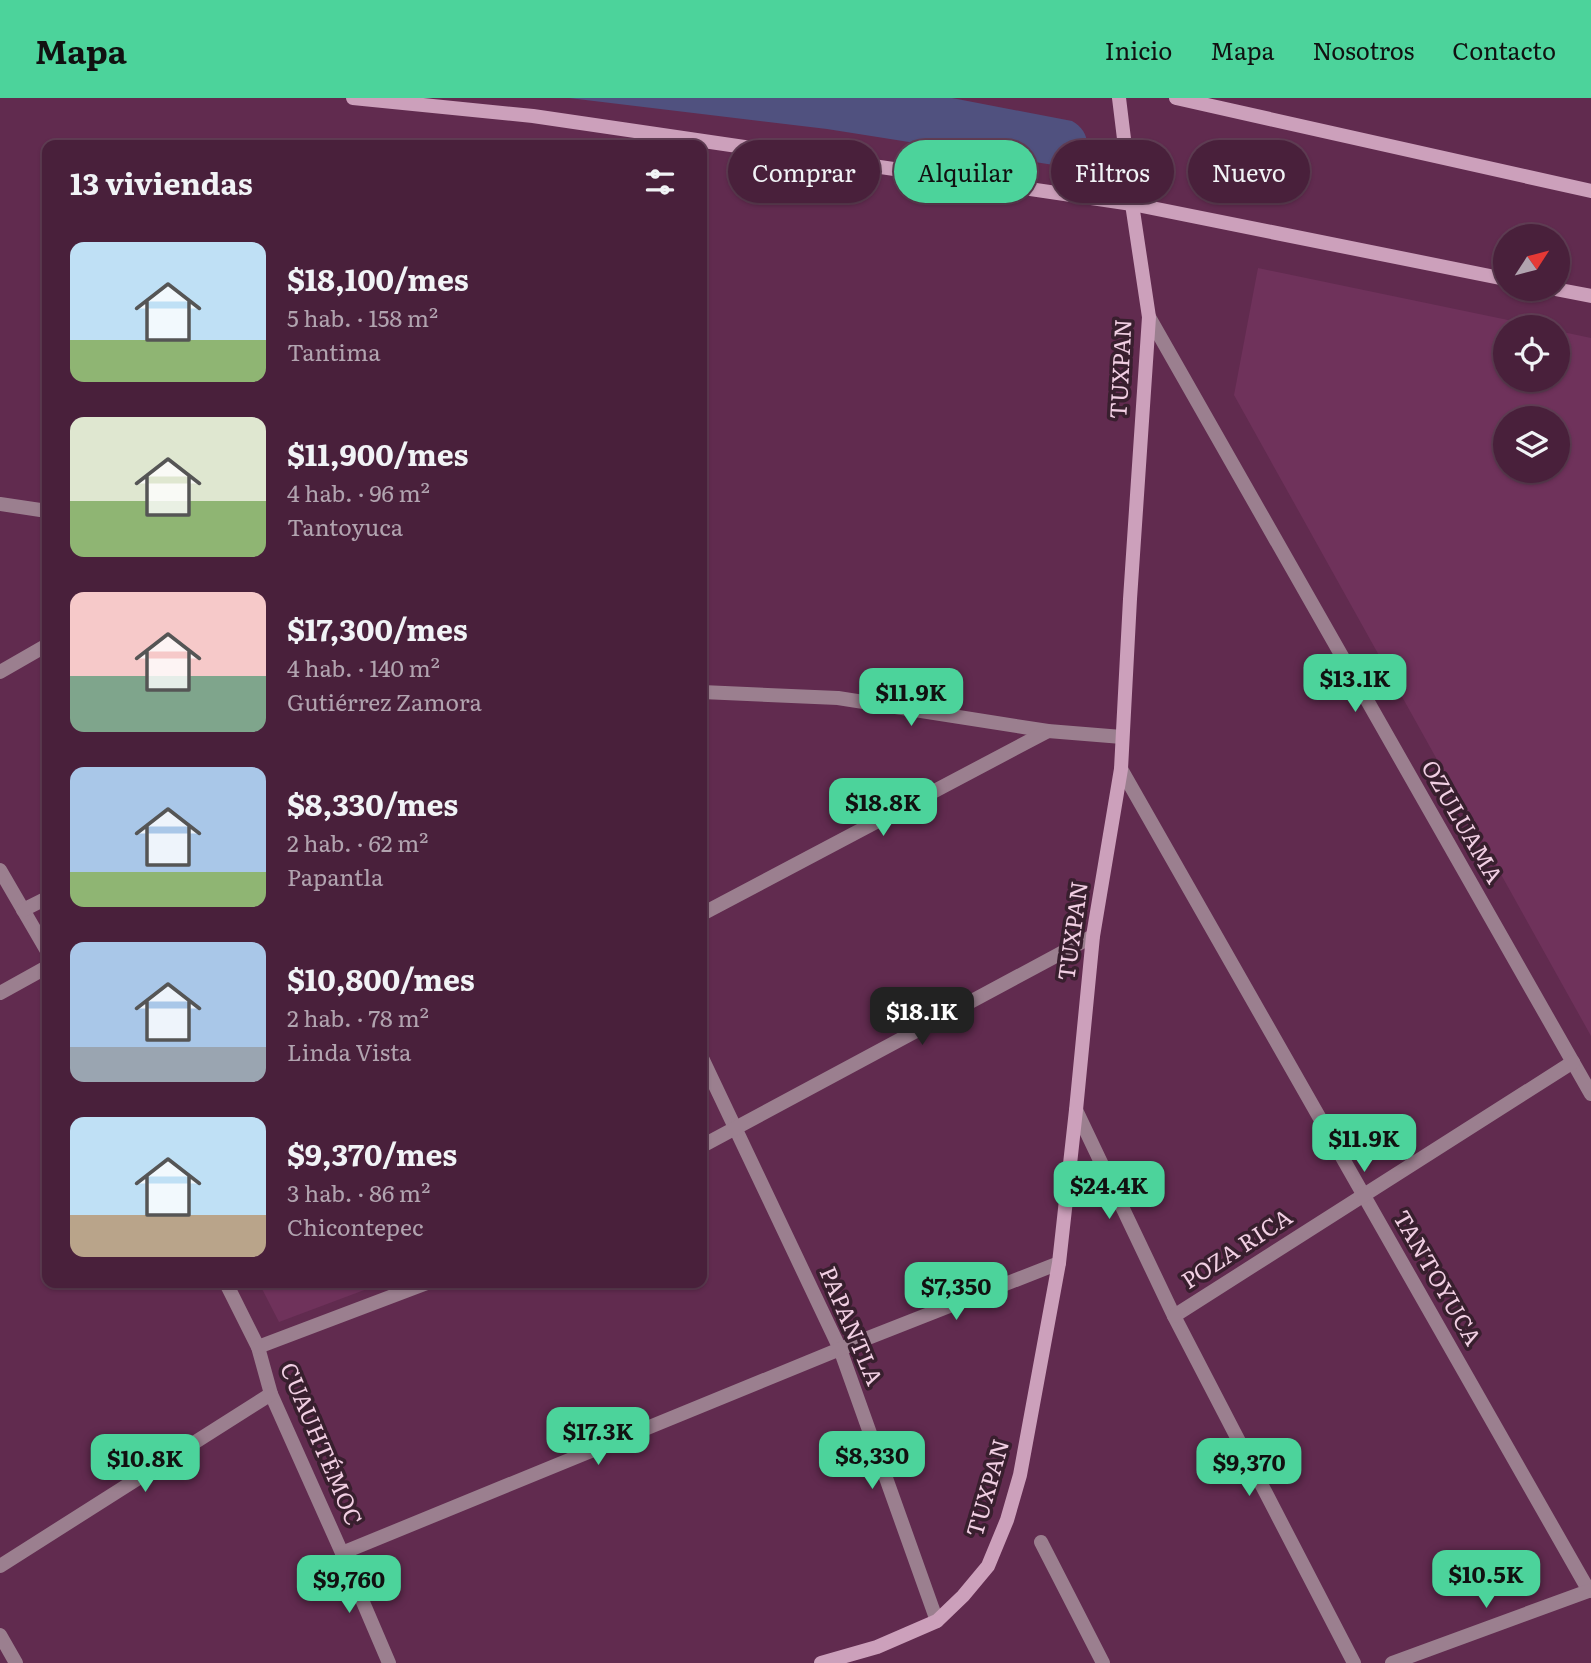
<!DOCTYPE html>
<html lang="es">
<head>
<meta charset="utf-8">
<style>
  body { margin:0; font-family:Literata,serif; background:#532d46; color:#f1f3f6; height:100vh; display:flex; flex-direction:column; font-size:26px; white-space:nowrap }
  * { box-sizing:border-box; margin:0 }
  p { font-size:23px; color:#b1a3af }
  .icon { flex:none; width:38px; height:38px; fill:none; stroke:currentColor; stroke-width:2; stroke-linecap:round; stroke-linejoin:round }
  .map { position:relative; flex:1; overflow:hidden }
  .drawer { position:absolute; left:42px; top:42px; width:665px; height:1148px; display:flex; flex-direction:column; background:#49203b; border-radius:14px; box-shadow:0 2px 5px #0004,0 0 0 2px #613e55 }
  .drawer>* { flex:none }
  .top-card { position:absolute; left:728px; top:42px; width:665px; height:63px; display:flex; gap:14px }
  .needle { width:46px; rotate:54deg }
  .fabs { position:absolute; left:1493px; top:126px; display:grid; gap:14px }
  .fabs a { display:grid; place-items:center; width:77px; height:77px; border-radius:50%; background:#49203b; box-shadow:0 2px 5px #0004,0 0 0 2px #613e55; font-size:35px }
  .price { position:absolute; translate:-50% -60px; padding:0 16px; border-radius:14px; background:#4cd39b; color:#111; font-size:23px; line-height:46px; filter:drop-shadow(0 2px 4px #0008) }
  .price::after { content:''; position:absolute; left:50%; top:42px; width:21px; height:16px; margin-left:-10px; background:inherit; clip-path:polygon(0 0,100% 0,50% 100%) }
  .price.selected { background:#222; color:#fff }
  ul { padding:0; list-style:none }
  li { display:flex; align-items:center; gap:21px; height:175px; padding:0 28px }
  li span { display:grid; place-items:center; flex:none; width:196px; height:140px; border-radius:14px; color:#555 }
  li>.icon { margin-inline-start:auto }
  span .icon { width:84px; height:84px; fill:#fffc; stroke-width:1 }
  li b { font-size:30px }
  h2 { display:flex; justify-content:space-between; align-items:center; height:84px; padding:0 28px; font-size:30px }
  .chip { padding:0 24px; border-radius:32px; background:#49203b; box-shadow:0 2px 5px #0004,0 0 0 2px #613e55; font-size:24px; line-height:63px }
  .chip.selected { background:#4cd39b; color:#111 }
  header { display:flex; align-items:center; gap:42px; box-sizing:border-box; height:98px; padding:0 35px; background:#4cd39b; color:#111 }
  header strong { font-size:33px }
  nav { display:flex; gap:38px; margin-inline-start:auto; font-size:24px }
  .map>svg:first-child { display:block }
</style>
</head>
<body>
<header>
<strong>Mapa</strong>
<nav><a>Inicio</a><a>Mapa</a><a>Nosotros</a><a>Contacto</a></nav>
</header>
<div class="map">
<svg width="1591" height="1565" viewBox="0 0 1591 1565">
  <rect width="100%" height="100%" fill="#612b4f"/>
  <g fill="#6f325b" fill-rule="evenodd">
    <path d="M 1258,170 L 1541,229 L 1505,229 L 1505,282 L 1558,282 L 1558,233 L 1591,240 L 1591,938 L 1234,297 ZM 1505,320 L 1558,320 L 1558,373 L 1505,373 Z"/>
    <path d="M 259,1185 L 383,1185 L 279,1224 Z"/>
  </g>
  <path fill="#50517f" d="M 569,0 L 952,0 L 1072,23 C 1097,37 1089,68 1060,68 L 827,31 Z"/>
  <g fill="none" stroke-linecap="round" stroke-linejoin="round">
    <g stroke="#9b7f8f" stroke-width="14">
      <path d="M 1149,219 L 1591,996"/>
      <path d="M 0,406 L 47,413"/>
      <path d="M 0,574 L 47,547"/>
      <path d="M 702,594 L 838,600 L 1048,633 L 1122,639"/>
      <path d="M 1121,671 L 1589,1493"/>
      <path d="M 0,772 L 47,853"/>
      <path d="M 23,812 L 47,800"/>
      <path d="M 702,816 L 1048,633"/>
      <path d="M 0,895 L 47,869"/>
      <path d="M 702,960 L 840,1251 L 937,1523"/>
      <path d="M 1076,1012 L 1174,1218 L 1354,1565"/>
      <path d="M 702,1048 L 1093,838"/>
      <path d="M 226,1185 L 258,1249 L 271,1296 L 342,1455 L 389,1565"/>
      <path d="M 1174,1218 L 1573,964"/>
      <path d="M 258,1249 L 427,1185"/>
      <path d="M 1041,1444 L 1103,1565"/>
      <path d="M 342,1455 L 840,1251 L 1059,1165"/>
      <path d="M 0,1468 L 271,1296"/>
      <path d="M 0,1537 L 16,1565"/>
      <path d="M 1392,1565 L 1591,1492"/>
    </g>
    <g stroke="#cca0bb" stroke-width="14">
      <path d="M 353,0 L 533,18 L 1132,106 L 1505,181"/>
      <path d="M 1176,0 L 1591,93"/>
      <path d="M 1555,191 L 1591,198"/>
      <path d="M 821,1565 L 877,1549 L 937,1523 L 963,1498 L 988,1468 L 1007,1422 L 1020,1377 L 1059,1165 L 1076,1012 L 1093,838 L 1121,671 L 1130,501 L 1149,219 L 1132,106 L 1119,0"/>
    </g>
  </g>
  <g text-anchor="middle" stroke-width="7" stroke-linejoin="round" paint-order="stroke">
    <g font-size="23" fill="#f1cfe3" stroke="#381f2e">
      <text transform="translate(1121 271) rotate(-87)" y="8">TUXPAN</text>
      <text transform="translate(1462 724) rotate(60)" y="8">OZULUAMA</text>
      <text transform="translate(1073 833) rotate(-82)" y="8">TUXPAN</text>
      <text transform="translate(1237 1151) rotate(-33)" y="8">POZA RICA</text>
      <text transform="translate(1437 1180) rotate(60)" y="8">TANTOYUCA</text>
      <text transform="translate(851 1228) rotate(67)" y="8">PAPANTLA</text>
      <text transform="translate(321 1346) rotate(67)" y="8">CUAUHTÉMOC</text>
      <text transform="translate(988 1390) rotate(-74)" y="8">TUXPAN</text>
    </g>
  </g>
</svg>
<div class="fabs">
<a><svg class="needle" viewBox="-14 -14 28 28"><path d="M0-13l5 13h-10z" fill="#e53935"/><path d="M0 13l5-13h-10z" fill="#b1a3af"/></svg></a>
<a><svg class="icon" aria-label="locate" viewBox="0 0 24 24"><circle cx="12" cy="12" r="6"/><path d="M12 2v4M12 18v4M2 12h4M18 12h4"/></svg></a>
<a><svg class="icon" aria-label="layers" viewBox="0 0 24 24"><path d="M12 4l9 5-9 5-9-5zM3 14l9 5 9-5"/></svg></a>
</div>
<b class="price" style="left:1355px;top:616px">$13.1K</b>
<b class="price" style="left:911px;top:630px">$11.9K</b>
<b class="price" style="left:883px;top:740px">$18.8K</b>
<b class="price selected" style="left:922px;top:949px">$18.1K</b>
<b class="price" style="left:1364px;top:1076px">$11.9K</b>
<b class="price" style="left:1109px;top:1123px">$24.4K</b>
<b class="price" style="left:956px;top:1224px">$7,350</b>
<b class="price" style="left:598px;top:1369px">$17.3K</b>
<b class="price" style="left:872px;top:1393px">$8,330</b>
<b class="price" style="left:145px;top:1396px">$10.8K</b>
<b class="price" style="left:1249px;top:1400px">$9,370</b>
<b class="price" style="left:1486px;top:1512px">$10.5K</b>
<b class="price" style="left:349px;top:1517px">$9,760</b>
<div class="top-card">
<a class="chip">Comprar</a>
<a class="chip selected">Alquilar</a>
<a class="chip">Filtros</a>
<a class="chip">Nuevo</a>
</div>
<section class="drawer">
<h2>13 viviendas<svg class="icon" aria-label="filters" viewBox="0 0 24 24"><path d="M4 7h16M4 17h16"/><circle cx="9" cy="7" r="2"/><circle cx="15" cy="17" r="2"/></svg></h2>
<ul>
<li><span style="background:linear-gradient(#bfe0f5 70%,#8fb573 0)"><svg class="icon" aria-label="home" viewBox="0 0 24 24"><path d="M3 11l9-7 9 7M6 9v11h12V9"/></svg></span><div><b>$18,100/mes</b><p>5 hab. · 158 m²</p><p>Tantima</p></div></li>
<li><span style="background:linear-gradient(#dfe7d0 60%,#8fb573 0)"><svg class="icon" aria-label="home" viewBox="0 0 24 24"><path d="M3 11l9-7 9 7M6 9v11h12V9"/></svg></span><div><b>$11,900/mes</b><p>4 hab. · 96 m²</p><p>Tantoyuca</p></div></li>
<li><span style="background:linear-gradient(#f6c9c9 60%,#7fa58c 0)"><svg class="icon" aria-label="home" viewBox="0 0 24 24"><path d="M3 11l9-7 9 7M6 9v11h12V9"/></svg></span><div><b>$17,300/mes</b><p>4 hab. · 140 m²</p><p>Gutiérrez Zamora</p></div></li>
<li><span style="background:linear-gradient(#a9c7e8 75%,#8fb573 0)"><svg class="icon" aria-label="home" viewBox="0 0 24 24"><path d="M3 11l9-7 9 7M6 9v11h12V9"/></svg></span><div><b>$8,330/mes</b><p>2 hab. · 62 m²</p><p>Papantla</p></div></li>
<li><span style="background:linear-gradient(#a9c7e8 75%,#9aa5b1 0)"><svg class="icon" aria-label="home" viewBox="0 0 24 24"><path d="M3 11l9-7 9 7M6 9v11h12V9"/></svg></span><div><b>$10,800/mes</b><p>2 hab. · 78 m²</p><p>Linda Vista</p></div></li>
<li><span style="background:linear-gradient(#bfe0f5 70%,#b9a48a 0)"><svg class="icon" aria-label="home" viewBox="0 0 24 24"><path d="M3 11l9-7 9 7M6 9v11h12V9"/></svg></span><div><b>$9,370/mes</b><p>3 hab. · 86 m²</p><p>Chicontepec</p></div></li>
</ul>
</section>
</div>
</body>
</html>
